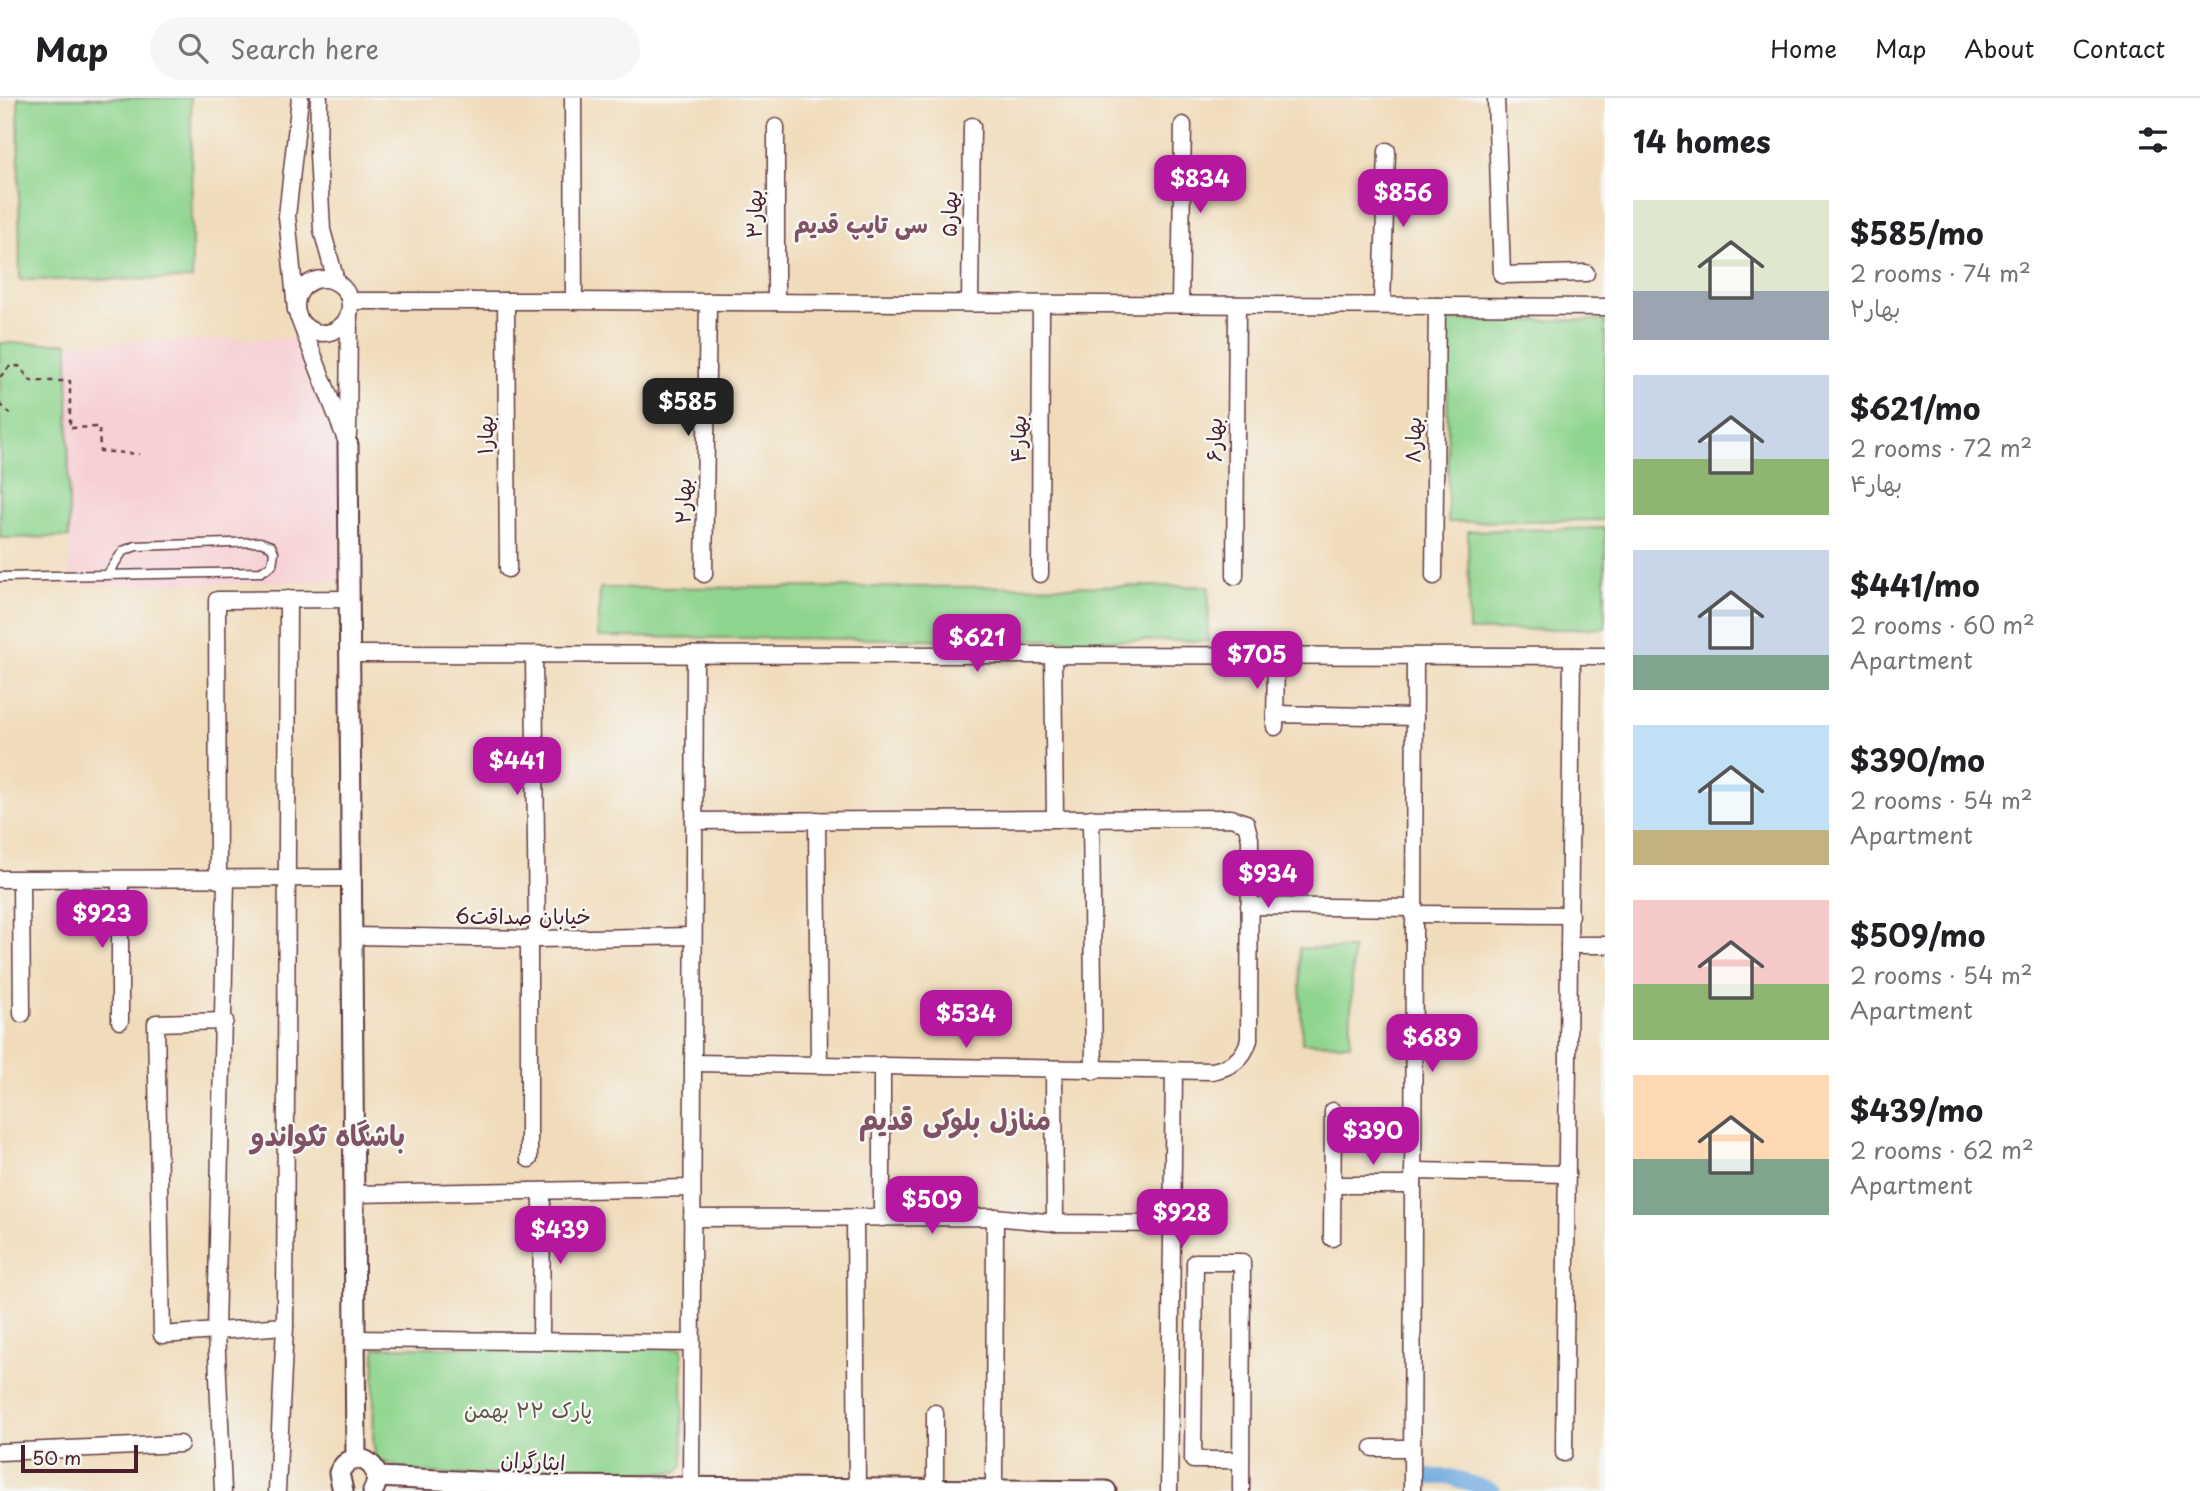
<!DOCTYPE html>
<html lang="en">
<head>
<meta charset="utf-8">
<style>
  body { margin:0; font-family:"Playpen Sans","Playpen Sans Arabic",sans-serif; background:#f6f6f6; color:#202124; height:100vh; display:flex; flex-direction:column; font-size:26px; white-space:nowrap }
  * { box-sizing:border-box; margin:0 }
  p { font-size:23px; color:#757577 }
  .icon { flex:none; width:38px; height:38px; fill:none; stroke:currentColor; stroke-width:2; stroke-linecap:round; stroke-linejoin:round }
  .map { position:relative; flex:1; overflow:hidden }
  .side { display:flex; flex-direction:column; background:#fff; width:595px }
  .side>* { flex:none }
  .scale { position:absolute; left:21px; bottom:18px; width:117px; box-sizing:border-box; padding-left:7px; border:4px solid #4a1f2b; border-top:0; font-size:19px; line-height:24px; white-space:nowrap; color:#4a1f2b; -webkit-text-stroke:5px #f6f6f2; paint-order:stroke }
  .price { position:absolute; translate:-50% -60px; padding:0 16px; border-radius:14px; background:#b5179e; color:#fff; font-size:23px; line-height:46px; filter:drop-shadow(0 2px 4px #0008) }
  .price::after { content:''; position:absolute; left:50%; top:42px; width:21px; height:16px; margin-left:-10px; background:inherit; clip-path:polygon(0 0,100% 0,50% 100%) }
  .price.active { background:#222; color:#fff }
  ul { padding:0; list-style:none }
  li { display:flex; align-items:center; gap:21px; height:175px; padding:0 28px }
  li span { display:grid; place-items:center; flex:none; width:196px; height:140px; border-radius:0px; color:#555 }
  li>.icon { margin-inline-start:auto }
  span .icon { width:84px; height:84px; fill:#fffc; stroke-width:1 }
  li b { font-size:30px }
  h2 { display:flex; justify-content:space-between; align-items:center; height:84px; padding:0 28px; font-size:30px }
  header { display:flex; align-items:center; gap:42px; box-sizing:border-box; height:98px; padding:0 35px; background:#fff; border-bottom:2px solid #e0e0e0 }
  header strong { font-size:33px }
  nav { display:flex; gap:38px; margin-inline-start:auto; font-size:24px }
  .search { width:490px; height:63px; background:#f6f6f6; display:flex; align-items:center; gap:18px; box-sizing:border-box; padding:0 24px; border-radius:38px; color:#757577; font-size:26px }
  main { display:flex; flex:1; min-height:0 }
  .map>svg:first-child { display:block }
</style>
</head>
<body>
<header>
<strong>Map</strong>
<div class="search"><svg class="icon" aria-label="search" viewBox="0 0 24 24"><circle cx="10" cy="10" r="6"/><path d="M15 15l6 6"/></svg>Search here</div>
<nav><a>Home</a><a>Map</a><a>About</a><a>Contact</a></nav>
</header>
<main>
<div class="map">
<svg width="1605" height="1393" viewBox="0 0 1605 1393">
  <rect width="100%" height="100%" fill="#f6f6f2"/>
  <filter id="ink" filterUnits="userSpaceOnUse"><feTurbulence type="fractalNoise" baseFrequency=".0143" numOctaves="2"/><feDisplacementMap in="SourceGraphic" scale="14" xChannelSelector="R" yChannelSelector="G"/><feConvolveMatrix kernelMatrix="1 2 1 2 8 2 1 2 1" color-interpolation-filters="sRGB"/></filter>
  <filter id="wash" filterUnits="userSpaceOnUse"><feTurbulence type="fractalNoise" baseFrequency=".00686" numOctaves="4" result="noise"/><feDisplacementMap in="SourceGraphic" scale="28" xChannelSelector="R" yChannelSelector="G"/><feGaussianBlur stdDeviation="1.57" result="paint"/><feColorMatrix in="noise" values="0 0 0 0 0 0 0 0 0 0 0 0 0 0 0 0 0 1.4 0 .05"/><feComposite in="paint" operator="in"/></filter>
  <g filter="url(#wash)">
    <rect width="100%" height="100%" fill="#f0dcba"/>
    <path fill="#f7cfd4" d="M 296,240 L 339,356 L 342,483 L 69,488 L 68,245 Z"/>
    <g fill="#90d58f" stroke="#6d7a5d" stroke-width="2">
      <path d="M 18,0 L 191,0 L 192,181 L 20,182 Z"/>
      <path d="M 1605,222 L 1605,422 L 1448,424 L 1447,223 Z"/>
      <path d="M 0,245 L 68,245 L 69,439 L 0,440 Z"/>
      <path d="M 1605,430 L 1605,530 L 1469,533 L 1468,433 Z"/>
      <path d="M 1209,488 L 1208,543 L 598,539 L 600,490 Z"/>
      <path d="M 1299,850 L 1353,851 L 1350,946 L 1302,945 Z"/>
      <path d="M 375,1249 L 682,1250 L 683,1368 L 677,1374 L 460,1377 L 409,1373 L 376,1361 L 373,1345 Z"/>
    </g>
    <g fill="none" stroke-linecap="round" stroke-linejoin="round">
      <path stroke="#6ca9de" stroke-width="16" d="M 1429,1379 L 1451,1379 L 1493,1393"/>
    </g>
  </g>
  <g filter="url(#ink)">
    <g fill="none" stroke-linecap="round" stroke-linejoin="round">
      <g stroke="#633b40" stroke-width="11">
        <path id="service" d="M 0,479 L 261,474 L 272,467 L 274,454 L 271,448 L 260,444 L 136,448 L 123,453 L 107,477"/>
      </g>
      <g stroke="#633b40" stroke-width="19">
        <g id="minor">
          <path d="M 319,0 L 318,56 L 322,132 L 336,183"/>
          <path d="M 1496,0 L 1502,177 L 1586,175"/>
          <path d="M 776,29 L 776,204"/>
          <circle cx="323" cy="208" r="27"/>
          <path d="M 350,203 L 574,203 L 573,0"/>
          <path d="M 506,203 L 508,471"/>
          <path d="M 574,203 L 1605,209"/>
          <path d="M 970,205 L 972,28"/>
          <path d="M 1180,206 L 1183,27"/>
          <path d="M 1382,207 L 1387,53"/>
          <path d="M 296,212 L 287,118 L 300,0"/>
          <path d="M 300,223 L 348,347"/>
          <path d="M 348,337 L 349,216"/>
          <path d="M 704,476 L 708,204"/>
          <path d="M 1040,476 L 1041,206"/>
          <path d="M 1235,478 L 1237,207"/>
          <path d="M 1434,478 L 1437,208"/>
          <path d="M 350,556 L 1605,558"/>
          <path d="M 534,557 L 537,841"/>
          <path d="M 1053,557 L 1055,719"/>
          <path d="M 1275,616 L 1415,619"/>
          <path d="M 1275,629 L 1276,558"/>
          <path d="M 1091,720 L 1094,973"/>
          <path d="M 817,722 L 819,966"/>
          <path d="M 0,781 L 351,780"/>
          <path d="M 21,782 L 22,916"/>
          <path d="M 218,782 L 217,502 L 349,501"/>
          <path d="M 1249,808 L 1414,810"/>
          <path d="M 1414,816 L 1570,817"/>
          <path d="M 352,838 L 537,841 L 693,838"/>
          <path d="M 529,841 L 529,1061"/>
          <path d="M 1569,847 L 1605,847"/>
          <path d="M 120,923 L 120,782"/>
          <path d="M 225,923 L 156,925 L 162,1237 L 285,1228"/>
          <path d="M 693,965 L 1212,973 C 1231,969 1243,962 1249,942 L 1250,741 L 1246,725 L 1231,720 L 694,723"/>
          <path d="M 882,967 L 882,1120"/>
          <path d="M 1054,973 L 1055,1125"/>
          <path d="M 1413,1073 L 1567,1076"/>
          <path d="M 1332,1087 L 1413,1087"/>
          <path d="M 354,1096 L 692,1090"/>
          <path d="M 692,1120 L 995,1119 L 1055,1125 L 1171,1126"/>
          <path d="M 855,1120 L 857,1391"/>
          <path d="M 1332,1140 L 1333,1013"/>
          <path d="M 355,1241 L 691,1245"/>
          <path d="M 541,1243 L 542,1093"/>
          <path d="M 935,1315 L 935,1392"/>
          <path d="M 1373,1350 L 1412,1350"/>
          <path d="M 0,1354 L 180,1346"/>
          <path d="M 1564,1355 L 1572,558"/>
          <path d="M 1240,1362 L 1193,1362 L 1195,1164 L 1242,1164 L 1241,1393"/>
          <path d="M 691,1389 L 695,557"/>
          <path d="M 994,1392 L 995,1119"/>
          <path d="M 223,1393 L 216,1233 L 226,782"/>
          <path d="M 277,1393 L 285,1228 L 288,501"/>
          <path d="M 1169,1393 L 1174,974"/>
          <path d="M 1412,1393 L 1415,558"/>
        </g>
      </g>
      <g stroke="#633b40" stroke-width="23">
        <g id="tertiary">
          <path d="M 348,347 L 356,1360"/>
          <path d="M 378,1379 L 559,1388 L 1106,1393"/>
          <path d="M 343,1393 L 339,1375 C 352,1346 388,1367 373,1393"/>
        </g>
      </g>
      <g stroke="#633b40" stroke-width="2.5" stroke-dasharray="5 5" stroke-linecap="butt">
        <path d="M 0,279 L 9,269 L 19,268 L 31,283 L 70,283 L 70,330 L 99,329 L 100,353 L 139,356"/>
        <path d="M 0,306 L 14,319"/>
      </g>
      <use href="#service" stroke="#fff" stroke-width="8"/>
      <use href="#minor" stroke="#fff" stroke-width="16"/>
      <use href="#tertiary" stroke="#fff" stroke-width="19"/>
    </g>
  </g>
  <g text-anchor="middle" stroke-width="5" stroke-linejoin="round" paint-order="stroke">
    <g font-size="21" fill="#4a1f2b" stroke="#f6f6f2">
      <text transform="translate(755 116) rotate(-90)" y="7">بهار۳</text>
      <text transform="translate(950 116) rotate(-89)" y="7">بهار۵</text>
      <text transform="translate(486 337) rotate(-90)" y="7">بهار۱</text>
      <text transform="translate(1019 341) rotate(-90)" y="7">بهار۴</text>
      <text transform="translate(1215 342) rotate(-90)" y="7">بهار۶</text>
      <text transform="translate(1414 342) rotate(-89)" y="7">بهار۸</text>
      <text transform="translate(684 403) rotate(-89)" y="7">بهار۲</text>
      <text x="523" y="826">خیابان صداقت6</text>
      <text transform="translate(533 1364) rotate(3)" y="7">ایثارگران</text>
    </g>
    <g font-size="21" fill="#5f5649" stroke="#f6f6f2">
      <text x="528" y="1320">پارک ۲۲ بهمن</text>
    </g>
    <g font-size="23" font-weight="bold" fill="#815266" stroke="#f6f6f2">
      <text x="861" y="135">سی تایپ قدیم</text>
    </g>
    <g font-size="28" font-weight="bold" fill="#815266" stroke="#f6f6f2">
      <text x="955" y="1032">منازل بلوکی قدیم</text>
      <text x="328" y="1048">باشگاه تکواندو</text>
    </g>
  </g>
</svg>
<div class="scale">50 m</div>
<b class="price" style="left:1200px;top:117px">$834</b>
<b class="price" style="left:1403px;top:131px">$856</b>
<b class="price active" style="left:688px;top:340px">$585</b>
<b class="price" style="left:977px;top:576px">$621</b>
<b class="price" style="left:1257px;top:593px">$705</b>
<b class="price" style="left:517px;top:699px">$441</b>
<b class="price" style="left:1268px;top:812px">$934</b>
<b class="price" style="left:102px;top:852px">$923</b>
<b class="price" style="left:966px;top:952px">$534</b>
<b class="price" style="left:1432px;top:976px">$689</b>
<b class="price" style="left:1373px;top:1069px">$390</b>
<b class="price" style="left:932px;top:1138px">$509</b>
<b class="price" style="left:1182px;top:1151px">$928</b>
<b class="price" style="left:560px;top:1168px">$439</b>
</div>
<section class="side">
<h2>14 homes<svg class="icon" aria-label="filters" viewBox="0 0 24 24"><path d="M4 7h16M4 17h16"/><circle cx="9" cy="7" r="2"/><circle cx="15" cy="17" r="2"/></svg></h2>
<ul>
<li><span style="background:linear-gradient(#dfe7d0 65%,#9aa5b1 0)"><svg class="icon" aria-label="home" viewBox="0 0 24 24"><path d="M3 11l9-7 9 7M6 9v11h12V9"/></svg></span><div><b>$585/mo</b><p>2 rooms · 74 m²</p><p>بهار۲</p></div></li>
<li><span style="background:linear-gradient(#c9d6e8 60%,#8fb573 0)"><svg class="icon" aria-label="home" viewBox="0 0 24 24"><path d="M3 11l9-7 9 7M6 9v11h12V9"/></svg></span><div><b>$621/mo</b><p>2 rooms · 72 m²</p><p>بهار۴</p></div></li>
<li><span style="background:linear-gradient(#c9d6e8 75%,#7fa58c 0)"><svg class="icon" aria-label="home" viewBox="0 0 24 24"><path d="M3 11l9-7 9 7M6 9v11h12V9"/></svg></span><div><b>$441/mo</b><p>2 rooms · 60 m²</p><p>Apartment</p></div></li>
<li><span style="background:linear-gradient(#bfe0f5 75%,#c2b280 0)"><svg class="icon" aria-label="home" viewBox="0 0 24 24"><path d="M3 11l9-7 9 7M6 9v11h12V9"/></svg></span><div><b>$390/mo</b><p>2 rooms · 54 m²</p><p>Apartment</p></div></li>
<li><span style="background:linear-gradient(#f6c9c9 60%,#8fb573 0)"><svg class="icon" aria-label="home" viewBox="0 0 24 24"><path d="M3 11l9-7 9 7M6 9v11h12V9"/></svg></span><div><b>$509/mo</b><p>2 rooms · 54 m²</p><p>Apartment</p></div></li>
<li><span style="background:linear-gradient(#ffd9b3 60%,#7fa58c 0)"><svg class="icon" aria-label="home" viewBox="0 0 24 24"><path d="M3 11l9-7 9 7M6 9v11h12V9"/></svg></span><div><b>$439/mo</b><p>2 rooms · 62 m²</p><p>Apartment</p></div></li>
</ul>
</section>
</main>
</body>
</html>
